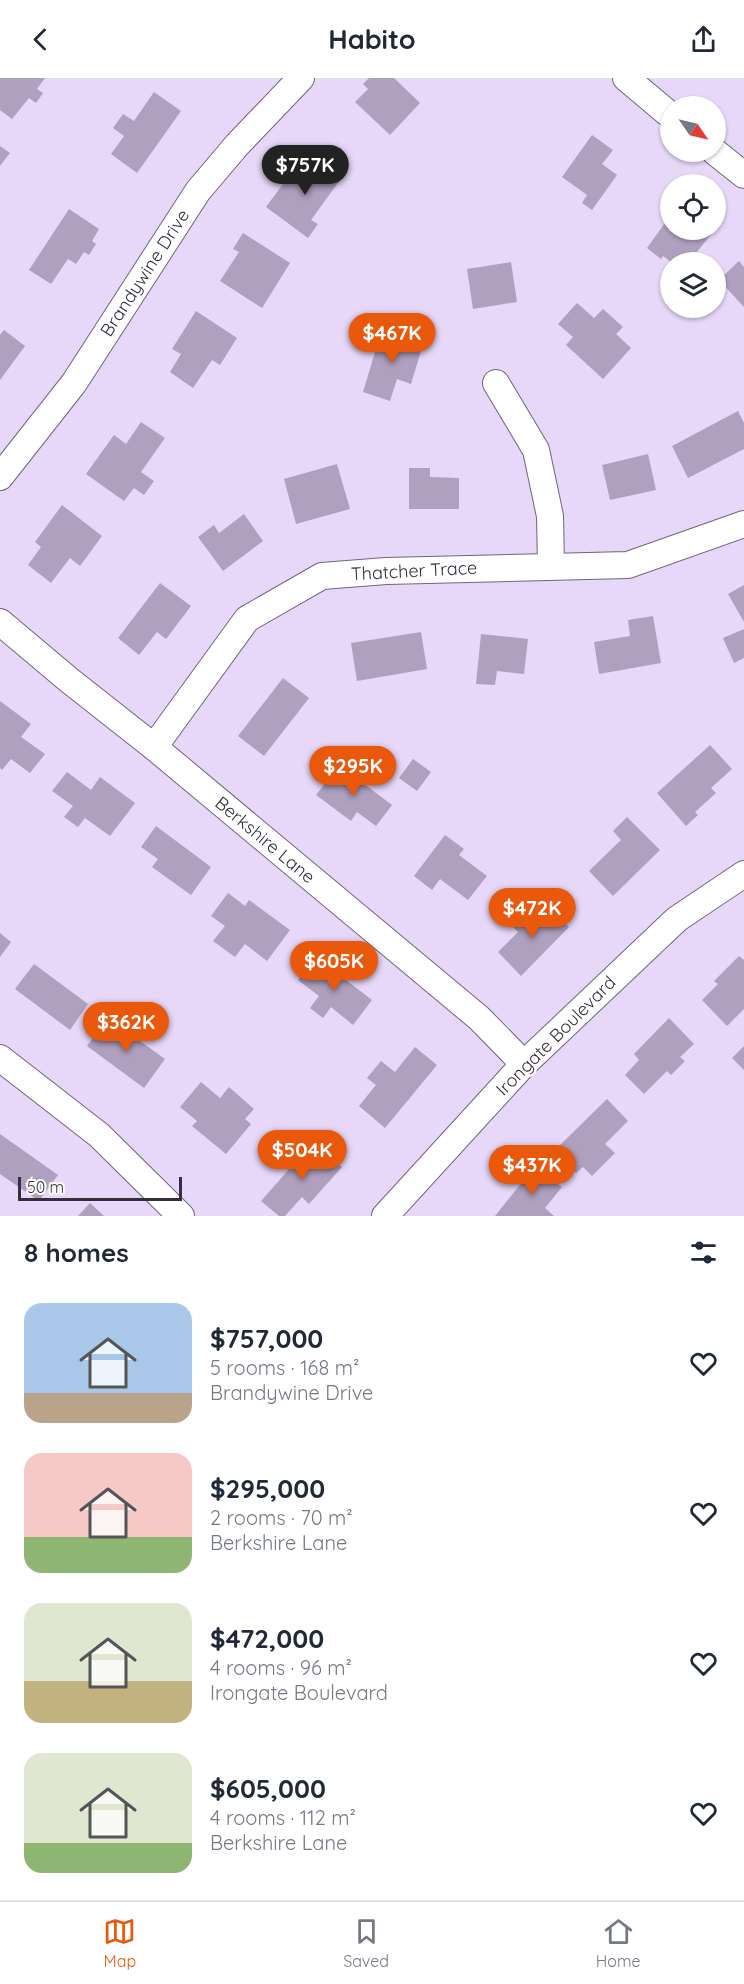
<!DOCTYPE html>
<html lang="en">
<head>
<meta charset="utf-8">
<style>
  body { margin:0; font-family:Quicksand,sans-serif; background:#f2f2f3; color:#1f2937; height:100vh; display:flex; flex-direction:column; font-size:22px; white-space:nowrap }
  * { box-sizing:border-box; margin:0 }
  p { font-size:20px; color:#747a83 }
  .icon { flex:none; width:33px; height:33px; fill:none; stroke:currentColor; stroke-width:2; stroke-linecap:round; stroke-linejoin:round }
  .map { position:relative; height:1138px; overflow:hidden }
  .sheet { display:flex; flex-direction:column; background:#fff; flex:1 }
  .sheet>* { flex:none }
  .needle { width:39px; rotate:124deg }
  .controls { position:absolute; left:660px; top:18px; display:grid; gap:12px }
  .controls a { display:grid; place-items:center; width:66px; height:66px; border-radius:50%; background:#fff; box-shadow:0 2px 4px #0004; font-size:30px }
  .scale { position:absolute; left:18px; bottom:15px; width:164px; box-sizing:border-box; padding-left:6px; border:3px solid #352f3c; border-top:0; font-size:16px; line-height:21px; white-space:nowrap; color:#352f3c; -webkit-text-stroke:4px #fff; paint-order:stroke }
  .price { position:absolute; translate:-50% -51px; padding:0 14px; border-radius:21px; background:#ea580c; color:#fff; font-size:20px; line-height:39px; filter:drop-shadow(0 2px 3px #0008) }
  .price::after { content:''; position:absolute; left:50%; top:36px; width:18px; height:14px; margin-left:-9px; background:inherit; clip-path:polygon(0 0,100% 0,50% 100%) }
  .price.on { background:#222; color:#fff }
  ul { padding:0; list-style:none }
  li { display:flex; align-items:center; gap:18px; height:150px; padding:0 24px }
  li span { display:grid; place-items:center; flex:none; width:168px; height:120px; border-radius:18px; color:#555 }
  li>.icon { margin-inline-start:auto }
  span .icon { width:72px; height:72px; fill:#fffc; stroke-width:1 }
  li b { font-size:26px }
  h2 { display:flex; justify-content:space-between; align-items:center; height:72px; padding:0 24px; font-size:26px }
  header { display:flex; justify-content:space-between; align-items:center; height:78px; padding:0 24px; background:#fff; font-size:27px; font-weight:700 }
  .dock { display:flex; justify-content:space-around; align-items:center; height:84px; border-top:2px solid #e0e1e3; background:#fff; font-size:16px; color:#747a83 }
  .dock a { display:grid; justify-items:center; gap:3px }
  .dock .on { color:#ea580c }
  .map>svg:first-child { display:block }
</style>
</head>
<body>
<header><svg class="icon" aria-label="back" viewBox="0 0 24 24"><path d="M15 5l-7 7 7 7"/></svg>Habito<svg class="icon" aria-label="share" viewBox="0 0 24 24"><path d="M12 15V3M7 8l5-5 5 5M5 13v7h14v-7"/></svg></header>
<div class="map">
<svg width="744" height="1138" viewBox="0 0 744 1138">
  <rect width="100%" height="100%" fill="#e7d7f8"/>
  <g fill="#b0a0bf">
    <path d="M 0,0 L 45,0 L 37,11 L 43,15 L 36,25 L 29,20 L 12,41 L 0,32 Z"/>
    <path d="M 369,0 L 394,0 L 420,25 L 390,57 L 355,24 L 368,11 L 363,6 Z"/>
    <path d="M 154,14 L 181,33 L 137,95 L 111,76 L 124,58 L 113,50 L 123,36 L 134,43 Z"/>
    <path d="M 592,57 L 613,72 L 602,86 L 617,97 L 592,132 L 582,125 L 587,117 L 562,99 Z"/>
    <path d="M 0,68 L 10,75 L 0,88 Z"/>
    <path d="M 323,79 L 345,95 L 311,142 L 318,146 L 308,160 L 266,129 L 294,91 L 307,100 Z"/>
    <path d="M 69,131 L 99,151 L 92,163 L 96,166 L 89,177 L 84,174 L 76,186 L 68,181 L 51,206 L 29,192 Z"/>
    <path d="M 670,138 L 670,152 L 707,152 L 712,155 L 689,184 L 671,184 L 663,178 L 661,181 L 647,170 Z"/>
    <path d="M 243,155 L 290,185 L 262,230 L 220,203 L 239,174 L 233,171 Z"/>
    <path d="M 739,183 L 744,189 L 744,229 L 719,202 Z"/>
    <path d="M 511,184 L 517,224 L 473,231 L 467,191 Z"/>
    <path d="M 577,225 L 594,240 L 603,231 L 623,249 L 616,256 L 631,270 L 603,301 L 566,267 L 573,259 L 558,246 Z"/>
    <path d="M 196,233 L 237,260 L 220,287 L 212,282 L 193,310 L 170,294 L 181,276 L 172,271 Z"/>
    <path d="M 382,251 L 424,263 L 411,306 L 397,301 L 390,323 L 363,314 Z"/>
    <path d="M 4,252 L 25,268 L 0,302 L 0,257 Z"/>
    <path d="M 738,333 L 744,345 L 744,371 L 688,400 L 672,368 Z"/>
    <path d="M 141,344 L 165,360 L 141,394 L 154,403 L 144,417 L 134,410 L 124,423 L 86,396 L 114,357 L 126,366 Z"/>
    <path d="M 648,376 L 656,412 L 610,422 L 602,387 Z"/>
    <path d="M 337,386 L 350,431 L 296,446 L 284,401 Z"/>
    <path d="M 409,390 L 430,390 L 430,399 L 459,400 L 459,431 L 409,431 Z"/>
    <path d="M 62,427 L 102,458 L 80,488 L 70,480 L 51,505 L 28,487 L 41,469 L 35,464 Z"/>
    <path d="M 244,436 L 263,463 L 223,493 L 198,459 L 214,447 L 219,455 Z"/>
    <path d="M 160,505 L 191,528 L 166,561 L 157,554 L 139,577 L 118,560 Z"/>
    <path d="M 744,507 L 744,544 L 728,516 Z"/>
    <path d="M 653,538 L 661,585 L 599,596 L 594,564 L 630,558 L 628,542 Z"/>
    <path d="M 744,551 L 744,580 L 734,585 L 723,560 Z"/>
    <path d="M 421,554 L 427,591 L 357,603 L 351,565 Z"/>
    <path d="M 481,556 L 528,561 L 524,596 L 497,593 L 495,607 L 476,606 Z"/>
    <path d="M 283,600 L 309,620 L 264,678 L 238,658 Z"/>
    <path d="M 0,623 L 31,646 L 21,659 L 45,676 L 30,695 L 11,681 L 2,692 L 0,690 Z"/>
    <path d="M 710,667 L 732,691 L 711,710 L 716,715 L 695,734 L 698,737 L 686,748 L 657,715 Z"/>
    <path d="M 413,681 L 431,694 L 417,713 L 399,700 Z"/>
    <path d="M 339,687 L 392,727 L 376,748 L 357,734 L 351,743 L 316,717 Z"/>
    <path d="M 67,694 L 91,712 L 100,699 L 135,725 L 110,758 L 85,740 L 78,749 L 64,739 L 73,728 L 52,713 Z"/>
    <path d="M 627,739 L 660,772 L 613,818 L 589,793 L 621,762 L 613,753 Z"/>
    <path d="M 156,748 L 211,789 L 191,817 L 152,789 L 158,781 L 141,769 Z"/>
    <path d="M 445,757 L 464,771 L 459,777 L 487,798 L 468,822 L 440,801 L 432,812 L 414,798 Z"/>
    <path d="M 228,815 L 245,828 L 249,822 L 290,852 L 267,883 L 245,866 L 235,879 L 213,863 L 225,848 L 211,838 Z"/>
    <path d="M 548,828 L 569,849 L 521,898 L 498,874 L 518,854 L 511,847 L 523,835 L 531,844 Z"/>
    <path d="M 0,855 L 11,864 L 0,879 Z"/>
    <path d="M 739,878 L 744,882 L 744,931 L 727,948 L 702,922 L 718,906 L 714,903 Z"/>
    <path d="M 316,879 L 372,922 L 353,947 L 331,929 L 323,940 L 310,930 L 319,918 L 298,902 Z"/>
    <path d="M 34,886 L 88,926 L 70,952 L 15,911 Z"/>
    <path d="M 108,940 L 165,981 L 144,1010 L 87,968 Z"/>
    <path d="M 669,940 L 694,966 L 680,979 L 685,983 L 671,997 L 667,993 L 644,1016 L 625,997 L 639,982 L 634,976 Z"/>
    <path d="M 744,968 L 744,992 L 732,980 Z"/>
    <path d="M 415,969 L 437,987 L 385,1050 L 359,1028 L 376,1007 L 367,1000 L 381,983 L 395,994 Z"/>
    <path d="M 201,1004 L 220,1020 L 229,1009 L 254,1031 L 245,1041 L 251,1046 L 226,1076 L 192,1048 L 197,1043 L 180,1029 Z"/>
    <path d="M 607,1021 L 628,1043 L 605,1066 L 615,1075 L 592,1098 L 583,1089 L 576,1095 L 554,1073 Z"/>
    <path d="M 0,1056 L 58,1097 L 39,1123 L 0,1096 Z"/>
    <path d="M 313,1064 L 342,1089 L 309,1126 L 302,1119 L 285,1138 L 279,1138 L 261,1123 Z"/>
    <path d="M 535,1088 L 562,1109 L 545,1130 L 554,1138 L 495,1138 Z"/>
    <path d="M 90,1125 L 104,1138 L 78,1138 Z"/>
  </g>
  <g fill="none" stroke-linecap="round" stroke-linejoin="round">
    <g stroke="#726380" stroke-width="28">
      <g id="street">
        <path d="M 626,0 L 670,37"/>
        <path d="M 715,74 L 744,97"/>
        <path d="M 496,305 L 536,372 L 550,438 L 551,488"/>
        <path d="M 0,399 L 74,305 L 198,113 L 237,67 L 301,0"/>
        <path d="M 0,544 L 69,602 L 154,669 L 479,940 L 524,986"/>
        <path d="M 154,669 L 247,541 L 322,498 L 386,493 L 628,487 L 744,446"/>
        <path d="M 0,980 L 99,1057 L 181,1138"/>
        <path d="M 385,1138 L 524,986 L 677,841 L 744,796"/>
      </g>
    </g>
    <use href="#street" stroke="#fff" stroke-width="26"/>
  </g>
  <g text-anchor="middle" stroke-width="5" stroke-linejoin="round" paint-order="stroke">
    <g font-size="18" fill="#352f3c" stroke="#fff">
      <text transform="translate(145 195) rotate(-57)" y="6">Brandywine Drive</text>
      <text transform="translate(414 493) rotate(-3)" y="6">Thatcher Trace</text>
      <text transform="translate(265 762) rotate(40)" y="6">Berkshire Lane</text>
      <text transform="translate(556 958) rotate(-45)" y="6">Irongate Boulevard</text>
    </g>
  </g>
</svg>
<div class="controls">
<a><svg class="needle" viewBox="-14 -14 28 28"><path d="M0-13l5 13h-10z" fill="#e53935"/><path d="M0 13l5-13h-10z" fill="#747a83"/></svg></a>
<a><svg class="icon" aria-label="locate" viewBox="0 0 24 24"><circle cx="12" cy="12" r="6"/><path d="M12 2v4M12 18v4M2 12h4M18 12h4"/></svg></a>
<a><svg class="icon" aria-label="layers" viewBox="0 0 24 24"><path d="M12 4l9 5-9 5-9-5zM3 14l9 5 9-5"/></svg></a>
</div>
<div class="scale">50 m</div>
<b class="price on" style="left:305px;top:118px">$757K</b>
<b class="price" style="left:392px;top:286px">$467K</b>
<b class="price" style="left:353px;top:719px">$295K</b>
<b class="price" style="left:532px;top:861px">$472K</b>
<b class="price" style="left:334px;top:914px">$605K</b>
<b class="price" style="left:126px;top:975px">$362K</b>
<b class="price" style="left:302px;top:1103px">$504K</b>
<b class="price" style="left:532px;top:1118px">$437K</b>
</div>
<section class="sheet">
<h2>8 homes<svg class="icon" aria-label="filters" viewBox="0 0 24 24"><path d="M4 7h16M4 17h16"/><circle cx="9" cy="7" r="2"/><circle cx="15" cy="17" r="2"/></svg></h2>
<ul>
<li><span style="background:linear-gradient(#a9c7e8 75%,#b9a48a 0)"><svg class="icon" aria-label="home" viewBox="0 0 24 24"><path d="M3 11l9-7 9 7M6 9v11h12V9"/></svg></span><div><b>$757,000</b><p>5 rooms · 168 m²</p><p>Brandywine Drive</p></div><svg class="icon" aria-label="heart" viewBox="0 0 24 24"><path d="M12 20l-8-8c-3-5 5-10 8-4 3-6 11-1 8 4z"/></svg></li>
<li><span style="background:linear-gradient(#f6c9c9 70%,#8fb573 0)"><svg class="icon" aria-label="home" viewBox="0 0 24 24"><path d="M3 11l9-7 9 7M6 9v11h12V9"/></svg></span><div><b>$295,000</b><p>2 rooms · 70 m²</p><p>Berkshire Lane</p></div><svg class="icon" aria-label="heart" viewBox="0 0 24 24"><path d="M12 20l-8-8c-3-5 5-10 8-4 3-6 11-1 8 4z"/></svg></li>
<li><span style="background:linear-gradient(#dfe7d0 65%,#c2b280 0)"><svg class="icon" aria-label="home" viewBox="0 0 24 24"><path d="M3 11l9-7 9 7M6 9v11h12V9"/></svg></span><div><b>$472,000</b><p>4 rooms · 96 m²</p><p>Irongate Boulevard</p></div><svg class="icon" aria-label="heart" viewBox="0 0 24 24"><path d="M12 20l-8-8c-3-5 5-10 8-4 3-6 11-1 8 4z"/></svg></li>
<li><span style="background:linear-gradient(#dfe7d0 75%,#8fb573 0)"><svg class="icon" aria-label="home" viewBox="0 0 24 24"><path d="M3 11l9-7 9 7M6 9v11h12V9"/></svg></span><div><b>$605,000</b><p>4 rooms · 112 m²</p><p>Berkshire Lane</p></div><svg class="icon" aria-label="heart" viewBox="0 0 24 24"><path d="M12 20l-8-8c-3-5 5-10 8-4 3-6 11-1 8 4z"/></svg></li>
</ul>
</section>
<nav class="dock">
<a class="on"><svg class="icon" aria-label="map" viewBox="0 0 24 24"><path d="M3 6l6-2 6 2 6-2v14l-6 2-6-2-6 2zM9 4v14M15 6v14"/></svg>Map</a>
<a><svg class="icon" aria-label="saved" viewBox="0 0 24 24"><path d="M7 4h10v16l-5-4-5 4z"/></svg>Saved</a>
<a><svg class="icon" aria-label="home" viewBox="0 0 24 24"><path d="M3 11l9-7 9 7M6 9v11h12V9"/></svg>Home</a>
</nav>
</body>
</html>
